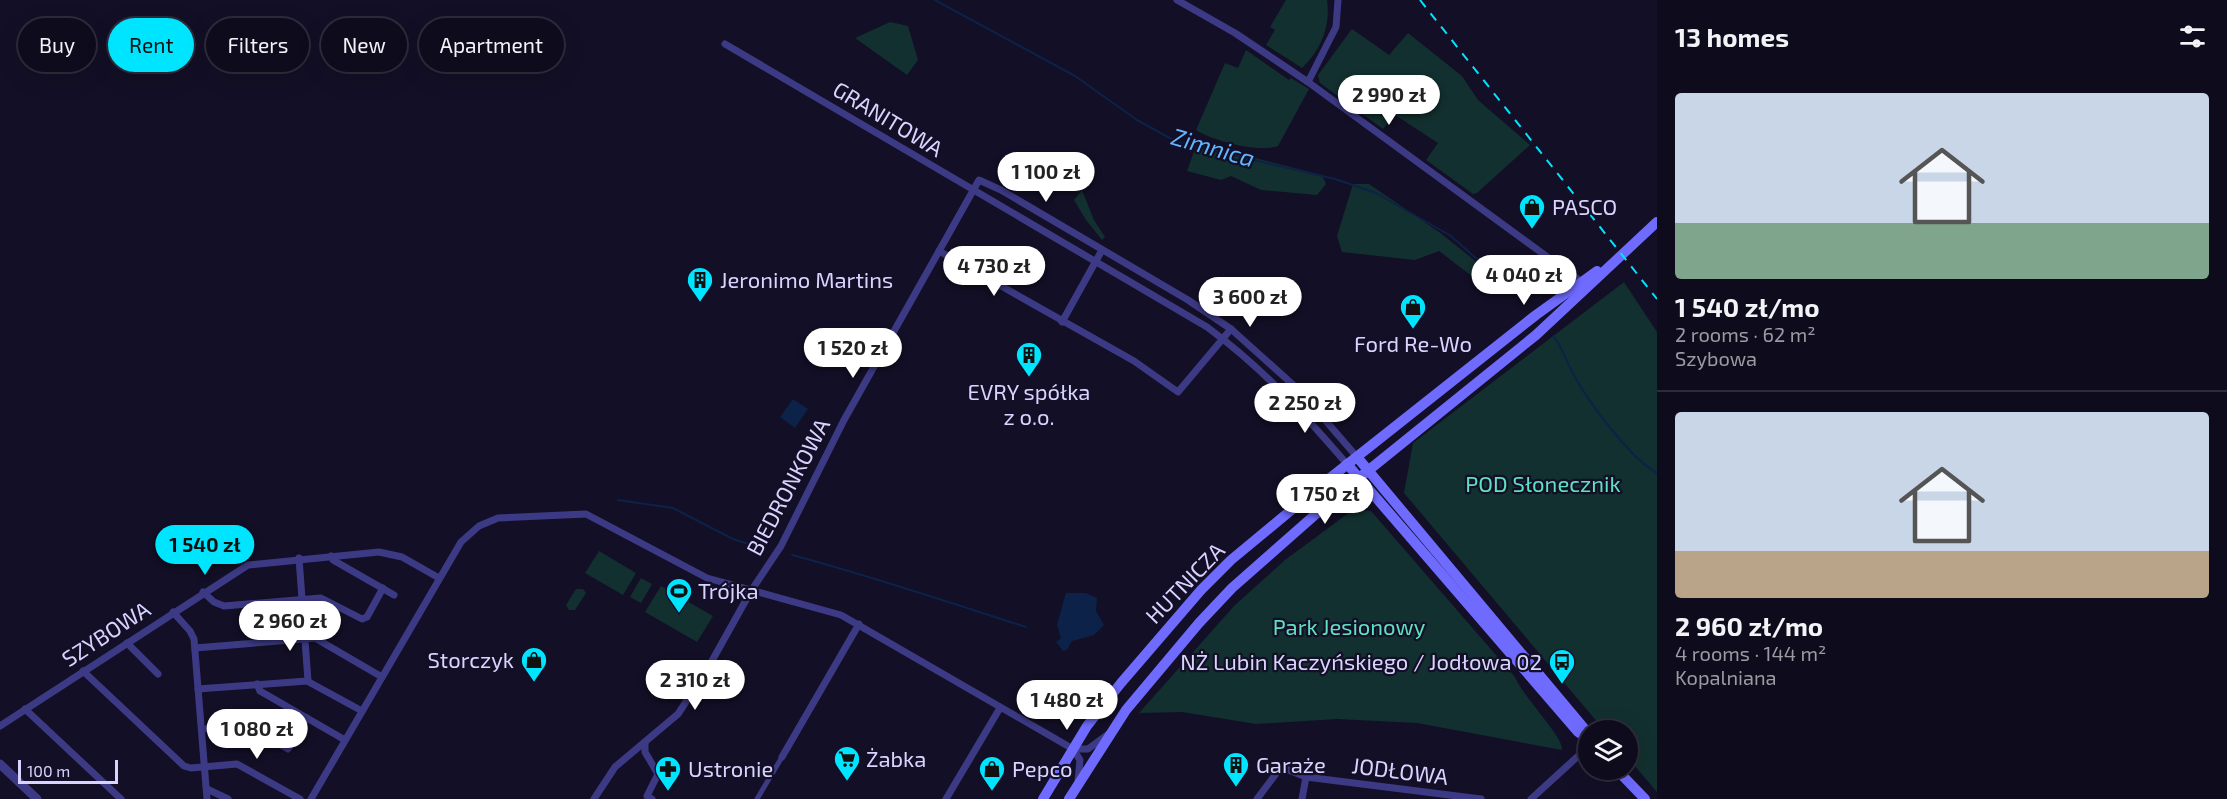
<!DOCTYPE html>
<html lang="en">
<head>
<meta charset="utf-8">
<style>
  body { margin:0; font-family:"Exo 2",sans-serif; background:#171425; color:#f1f3f6; height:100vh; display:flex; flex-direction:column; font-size:22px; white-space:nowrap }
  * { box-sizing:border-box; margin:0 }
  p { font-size:20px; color:#9b9ba3 }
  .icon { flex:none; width:33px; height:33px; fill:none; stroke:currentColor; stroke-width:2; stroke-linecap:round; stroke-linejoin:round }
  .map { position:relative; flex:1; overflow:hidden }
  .panel { display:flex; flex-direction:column; background:#0e0b1c; width:570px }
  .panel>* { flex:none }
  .banner { position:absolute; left:18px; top:18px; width:570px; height:54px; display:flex; gap:12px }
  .fabs { position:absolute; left:1578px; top:720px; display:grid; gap:12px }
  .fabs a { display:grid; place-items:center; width:60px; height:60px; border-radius:50%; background:#0e0b1c; box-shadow:0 6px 24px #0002,0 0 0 2px #2e2b3b; font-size:30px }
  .scale { position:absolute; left:18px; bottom:15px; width:100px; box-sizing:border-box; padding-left:6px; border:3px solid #d9d4ff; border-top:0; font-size:16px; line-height:21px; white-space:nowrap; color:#d9d4ff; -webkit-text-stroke:4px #130f26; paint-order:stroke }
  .price { position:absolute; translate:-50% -51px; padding:0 14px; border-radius:21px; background:#fff; color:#222; font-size:20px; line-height:39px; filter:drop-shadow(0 2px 3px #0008) }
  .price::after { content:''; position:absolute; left:50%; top:36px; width:18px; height:14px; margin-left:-9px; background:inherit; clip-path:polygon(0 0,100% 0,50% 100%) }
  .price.selected { background:#00e5ff; color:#111 }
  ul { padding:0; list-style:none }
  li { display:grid; align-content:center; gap:12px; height:318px; padding:0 18px }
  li+li { border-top:2px solid #2e2b3b }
  li span { display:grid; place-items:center; height:186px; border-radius:6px; color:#555 }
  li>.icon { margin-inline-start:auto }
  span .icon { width:108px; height:108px; fill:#fffc; stroke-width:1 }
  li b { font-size:26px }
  h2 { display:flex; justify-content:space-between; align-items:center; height:72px; padding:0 18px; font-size:26px }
  .pill { padding:0 21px; border-radius:27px; background:#0e0b1c; box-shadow:0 6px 24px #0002,0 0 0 2px #2e2b3b; font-size:21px; line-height:54px }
  .pill.selected { background:#00e5ff; color:#111 }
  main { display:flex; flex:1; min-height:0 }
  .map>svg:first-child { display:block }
</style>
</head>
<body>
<main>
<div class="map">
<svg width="1657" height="799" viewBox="0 0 1657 799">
  <rect width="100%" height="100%" fill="#130f26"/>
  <g fill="#12302f">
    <path d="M 1286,0 L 1327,0 C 1331,26 1321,50 1302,68 L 1266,45 L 1275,30 L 1270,27 Z"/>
    <path d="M 890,22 L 908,26 L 918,60 L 907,75 L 855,38 Z"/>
    <path d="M 1352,29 L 1389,55 L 1408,33 L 1462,76 L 1478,100 L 1530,145 L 1477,193 L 1473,194 L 1426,160 L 1438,143 L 1395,115 L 1383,129 L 1320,83 L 1318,75 Z"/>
    <path d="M 1246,50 L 1289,80 L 1291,78 L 1309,89 L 1278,146 C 1259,153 1213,141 1196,130 L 1225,63 L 1238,68 Z"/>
    <path d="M 1197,143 L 1322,175 L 1326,184 L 1317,195 L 1261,190 L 1231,176 L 1221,180 L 1187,171 Z"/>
    <path d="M 1353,184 L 1369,184 L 1439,232 L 1488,271 L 1477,280 L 1439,251 L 1415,260 L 1342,252 L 1337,236 Z"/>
    <path d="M 1082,190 L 1094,220 L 1105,237 L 1102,240 L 1086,220 L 1074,200 Z"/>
    <path d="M 1624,282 L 1657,332 L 1657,792 L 1628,758 L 1628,730 L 1604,730 L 1404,493 L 1413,443 Z"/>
    <path d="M 1354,509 L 1371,511 L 1515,677 C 1523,697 1564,737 1562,750 L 1417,723 L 1337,719 L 1256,724 L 1182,712 L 1139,713 L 1234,606 L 1285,560 Z"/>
    <path d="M 599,551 L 636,573 L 623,595 L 585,573 Z"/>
    <path d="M 641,578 L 652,584 L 641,603 L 630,597 Z"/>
    <path d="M 661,586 L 713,616 L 697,642 L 645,612 Z"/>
    <path d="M 576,589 L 583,589 L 586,593 L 575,610 L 569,610 L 566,605 Z"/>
  </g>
  <g fill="#0c2248">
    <path d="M 793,399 L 808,409 L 795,428 L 780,417 Z"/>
    <path d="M 1086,593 L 1097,598 L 1096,611 L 1104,625 L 1094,635 L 1072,641 L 1067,650 L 1063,651 L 1056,642 L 1061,638 L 1057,625 L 1065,596 L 1066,593 Z"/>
  </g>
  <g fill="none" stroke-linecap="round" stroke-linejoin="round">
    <g stroke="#0c2248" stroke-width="2">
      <path d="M 935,0 L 1075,76 L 1137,120 L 1177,142 L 1335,179 L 1376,193 L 1451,236 L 1496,276"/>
      <path d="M 1553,336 C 1564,349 1566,363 1575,377 C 1589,403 1631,459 1657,473"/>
      <path d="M 618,500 L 673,508 L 733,539 L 761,548"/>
      <path d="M 792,555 C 871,576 948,602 1026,627"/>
    </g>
    <path stroke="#3d3a85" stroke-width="5" d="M 757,799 L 782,757"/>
    <g stroke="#3d3a85" stroke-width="7">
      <path d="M 1177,0 L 1235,33 L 1308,82 L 1583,283"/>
      <path d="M 725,44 L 1207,327 C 1264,369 1301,411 1347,464"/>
      <path d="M 1308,82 L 1336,27 L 1338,0"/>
      <path d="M 939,251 L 1134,361 L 1178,392 L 1231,329"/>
      <path d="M 1062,322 L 1102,250"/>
      <path d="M 331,556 L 333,560 L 394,595"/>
      <path d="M 299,558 L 308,681"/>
      <path d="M 203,592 L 214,602 L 224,606 L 321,598 L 362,619 L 367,617 L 383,588"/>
      <path d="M 173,612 L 190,631 L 194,639 L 207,799"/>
      <path d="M 127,643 L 158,674"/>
      <path d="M 195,648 L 315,638 L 382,677"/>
      <path d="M 83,671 L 184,766 L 191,768 L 237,764 L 300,799"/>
      <path d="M 257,684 L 260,691 L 345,740"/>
      <path d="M 198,689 L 307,681 L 362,711"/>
      <path d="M 25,709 L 121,799"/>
      <path d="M 0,726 L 248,565 L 379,552 L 402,557 L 439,578"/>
      <path d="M 202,729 L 246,726 L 288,749 L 307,718"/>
      <path d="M 645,742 L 645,752 L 658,774 L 647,796 L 652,799"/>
      <path d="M 1073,749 L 1080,760 L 1078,781"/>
      <path d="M 782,757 L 859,624"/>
      <path d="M 207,789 L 228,799"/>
      <path d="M 311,799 L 461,542 L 479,526 L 498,518 L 586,514 L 707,578 L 841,615 L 1073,749 L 1088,749 L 1107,735"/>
      <path d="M 594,799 L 615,767 L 678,714 L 708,668 L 751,591 L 781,546 L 844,420 L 979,180 L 1001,190 L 1188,300 L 1231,329 L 1300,391 L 1357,457"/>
      <path d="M 946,799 L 1000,708"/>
      <path d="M 1257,799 L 1281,767 L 1306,777 L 1481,799"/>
      <path d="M 1302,799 L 1306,777"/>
      <path d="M 1531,799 L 1588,747"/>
    </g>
    <path stroke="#3d3a85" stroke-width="9" d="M 0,764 L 37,799"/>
    <g stroke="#6f6bff" stroke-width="10">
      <path d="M 1357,457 L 1588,733"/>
      <path d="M 1347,464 L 1578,732 L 1588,739"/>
      <path d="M 1617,770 L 1645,799"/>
      <path d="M 1043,799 L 1087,726 L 1121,683 L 1201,590 L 1231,560 L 1325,482 L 1536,315 L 1597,271"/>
      <path d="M 1069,799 L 1126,710 L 1199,623 L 1232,588 L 1333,499 L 1536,335 L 1657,222"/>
    </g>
    <path stroke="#00e5ff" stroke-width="2" stroke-dasharray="9 8" stroke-linecap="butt" d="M 1420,0 L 1657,299"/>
  </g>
  <defs>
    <g id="shop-pin" transform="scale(1.35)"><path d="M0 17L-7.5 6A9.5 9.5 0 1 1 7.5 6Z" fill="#00e5ff" stroke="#130f26"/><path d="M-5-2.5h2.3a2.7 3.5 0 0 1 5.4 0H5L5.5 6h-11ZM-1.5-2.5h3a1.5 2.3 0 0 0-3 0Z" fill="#111"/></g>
    <g id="building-pin" transform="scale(1.35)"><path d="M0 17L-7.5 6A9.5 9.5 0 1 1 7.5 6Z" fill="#00e5ff" stroke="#130f26"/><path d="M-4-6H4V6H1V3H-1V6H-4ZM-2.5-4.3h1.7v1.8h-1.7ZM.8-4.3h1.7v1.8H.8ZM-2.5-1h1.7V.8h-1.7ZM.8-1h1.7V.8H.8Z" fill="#111"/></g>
    <g id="stadium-pin" transform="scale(1.35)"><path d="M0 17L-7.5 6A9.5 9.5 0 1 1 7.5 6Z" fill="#00e5ff" stroke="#130f26"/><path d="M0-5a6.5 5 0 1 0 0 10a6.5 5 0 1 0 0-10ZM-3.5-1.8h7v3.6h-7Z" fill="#111"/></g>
    <g id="bus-pin" transform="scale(1.35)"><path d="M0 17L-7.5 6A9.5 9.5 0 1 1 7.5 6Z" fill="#00e5ff" stroke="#130f26"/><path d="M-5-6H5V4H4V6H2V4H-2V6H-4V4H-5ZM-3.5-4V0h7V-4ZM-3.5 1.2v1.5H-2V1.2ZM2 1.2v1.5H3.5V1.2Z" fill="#111"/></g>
    <g id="supermarket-pin" transform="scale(1.35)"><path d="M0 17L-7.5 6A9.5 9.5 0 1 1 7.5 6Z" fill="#00e5ff" stroke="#130f26"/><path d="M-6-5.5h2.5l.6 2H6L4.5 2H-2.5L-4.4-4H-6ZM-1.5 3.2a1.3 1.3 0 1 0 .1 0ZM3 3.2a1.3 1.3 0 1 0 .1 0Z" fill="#111"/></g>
    <g id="pharmacy-pin" transform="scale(1.35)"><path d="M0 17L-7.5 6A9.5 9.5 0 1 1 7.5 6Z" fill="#00e5ff" stroke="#130f26"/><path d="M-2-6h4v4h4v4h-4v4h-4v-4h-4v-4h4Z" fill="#111"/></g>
  </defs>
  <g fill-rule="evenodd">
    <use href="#shop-pin" x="1532" y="207"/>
    <use href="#building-pin" x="700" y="280"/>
    <use href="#shop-pin" x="1413" y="307"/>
    <use href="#building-pin" x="1029" y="355"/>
    <use href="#stadium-pin" x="679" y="591"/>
    <use href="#shop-pin" x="534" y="660"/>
    <use href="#bus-pin" x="1562" y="662"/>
    <use href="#supermarket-pin" x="847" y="759"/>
    <use href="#building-pin" x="1236" y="765"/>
    <use href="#pharmacy-pin" x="668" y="769"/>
    <use href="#shop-pin" x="992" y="769"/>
  </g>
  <g text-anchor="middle" stroke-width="4.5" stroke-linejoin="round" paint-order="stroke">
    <g font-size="22" fill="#d9d4ff" stroke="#130f26">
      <text transform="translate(888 119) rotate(31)" y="8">GRANITOWA</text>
      <text transform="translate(788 487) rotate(-62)" y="8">BIEDRONKOWA</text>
      <text transform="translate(1185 583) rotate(-46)" y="8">HUTNICZA</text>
      <text transform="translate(106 634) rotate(-33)" y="8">SZYBOWA</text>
      <text transform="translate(1400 771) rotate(7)" y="8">JODŁOWA</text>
    </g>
    <g font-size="22" fill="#d9d4ff" stroke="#130f26" text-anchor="start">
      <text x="1552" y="215">PASCO</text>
      <text x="720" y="288">Jeronimo Martins</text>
      <text x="1413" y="352" text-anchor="middle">Ford Re-Wo</text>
      <text x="1029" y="400" text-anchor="middle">EVRY spółka<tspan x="1029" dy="25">z o.o.</tspan></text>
      <text x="698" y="599">Trójka</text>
      <text x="514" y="668" text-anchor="end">Storczyk</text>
      <text x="1542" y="670" text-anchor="end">NŻ Lubin Kaczyńskiego / Jodłowa 02</text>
      <text x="866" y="767">Żabka</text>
      <text x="1256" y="773">Garaże</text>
      <text x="688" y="777">Ustronie</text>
      <text x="1012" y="777">Pepco</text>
    </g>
    <g font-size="22" fill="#5fe0c0" stroke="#130f26">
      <text x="1543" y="492">POD Słonecznik</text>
      <text x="1349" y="635">Park Jesionowy</text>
    </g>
    <g font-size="24" font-style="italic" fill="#62b6ff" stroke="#130f26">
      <text transform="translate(1213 148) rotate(16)" y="8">Zimnica</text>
    </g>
  </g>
</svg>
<div class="fabs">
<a><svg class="icon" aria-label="layers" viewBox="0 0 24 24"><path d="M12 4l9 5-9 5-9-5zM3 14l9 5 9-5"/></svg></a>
</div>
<div class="scale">100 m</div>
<b class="price" style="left:1389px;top:126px">2 990 zł</b>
<b class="price" style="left:1046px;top:203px">1 100 zł</b>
<b class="price" style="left:994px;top:297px">4 730 zł</b>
<b class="price" style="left:1524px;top:306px">4 040 zł</b>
<b class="price" style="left:1250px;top:328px">3 600 zł</b>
<b class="price" style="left:853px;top:379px">1 520 zł</b>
<b class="price" style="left:1305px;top:434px">2 250 zł</b>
<b class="price" style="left:1325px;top:525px">1 750 zł</b>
<b class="price selected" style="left:205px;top:576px">1 540 zł</b>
<b class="price" style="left:290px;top:652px">2 960 zł</b>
<b class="price" style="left:695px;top:711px">2 310 zł</b>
<b class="price" style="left:1067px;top:731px">1 480 zł</b>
<b class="price" style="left:257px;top:760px">1 080 zł</b>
<div class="banner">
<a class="pill">Buy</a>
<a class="pill selected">Rent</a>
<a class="pill">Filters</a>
<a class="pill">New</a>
<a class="pill">Apartment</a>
</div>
</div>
<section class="panel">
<h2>13 homes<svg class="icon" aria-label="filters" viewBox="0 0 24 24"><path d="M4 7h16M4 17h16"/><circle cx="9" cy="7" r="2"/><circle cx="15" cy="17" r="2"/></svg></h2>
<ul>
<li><span style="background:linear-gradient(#c9d6e8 70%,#7fa58c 0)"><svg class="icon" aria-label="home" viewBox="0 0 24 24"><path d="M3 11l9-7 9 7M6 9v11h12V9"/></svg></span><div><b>1 540 zł/mo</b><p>2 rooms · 62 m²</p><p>Szybowa</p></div></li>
<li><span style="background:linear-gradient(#c9d6e8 75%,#b9a48a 0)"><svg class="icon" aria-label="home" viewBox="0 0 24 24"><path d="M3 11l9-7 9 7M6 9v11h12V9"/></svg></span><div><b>2 960 zł/mo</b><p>4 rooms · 144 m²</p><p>Kopalniana</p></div></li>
</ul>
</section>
</main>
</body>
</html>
